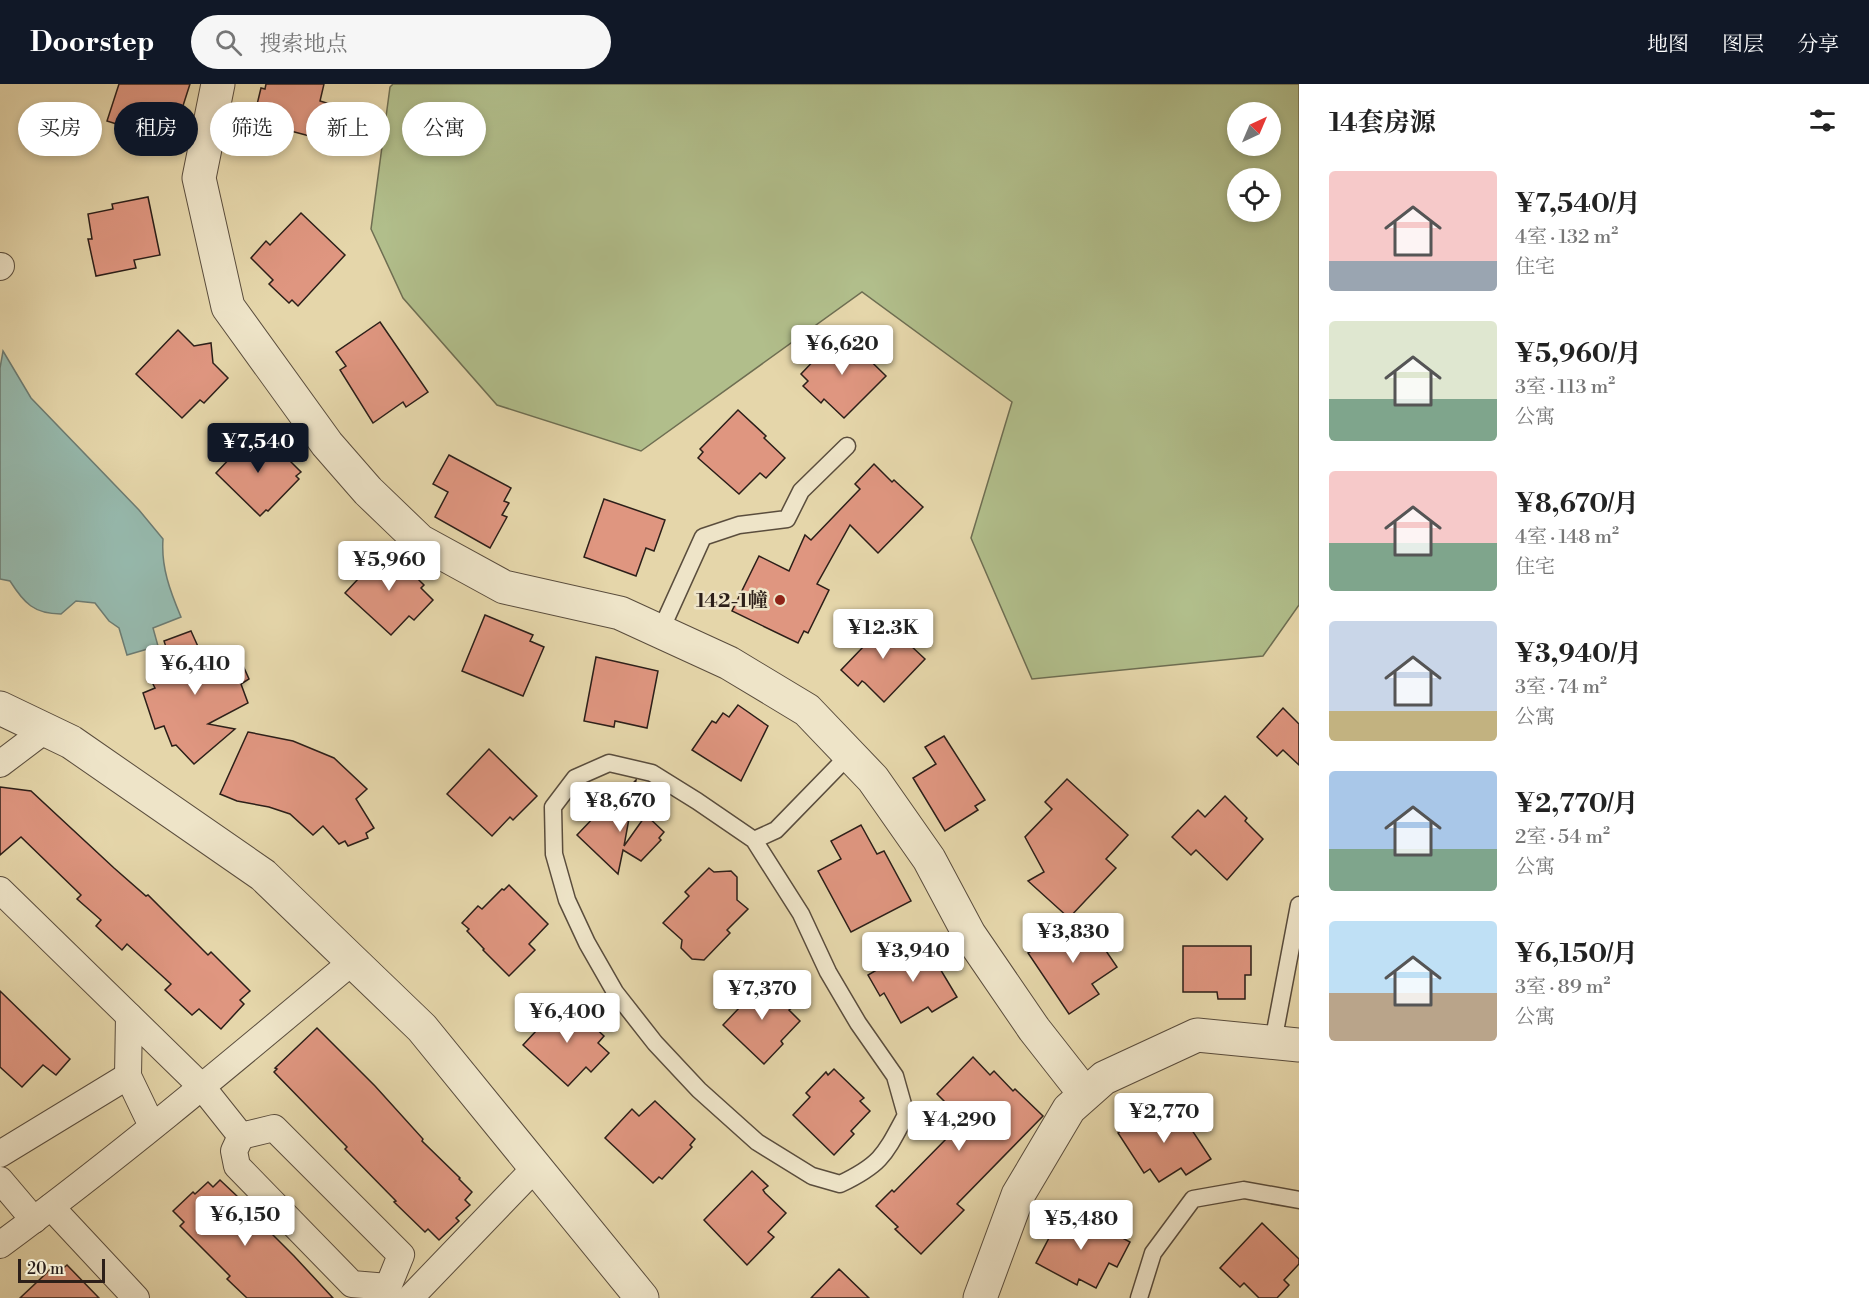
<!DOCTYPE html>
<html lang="zh">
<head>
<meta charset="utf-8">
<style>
  body { margin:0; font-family:"Libre Bodoni","Noto Serif SC",serif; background:#f6f6f6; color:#222; height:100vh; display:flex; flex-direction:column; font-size:22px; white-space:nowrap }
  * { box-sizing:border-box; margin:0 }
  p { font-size:20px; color:#767676 }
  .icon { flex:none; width:33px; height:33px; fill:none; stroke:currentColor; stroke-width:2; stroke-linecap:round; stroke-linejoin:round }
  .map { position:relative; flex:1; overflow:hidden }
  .side { display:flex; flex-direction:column; background:#fff; width:570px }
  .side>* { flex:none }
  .top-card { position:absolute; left:18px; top:18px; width:570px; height:54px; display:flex; gap:12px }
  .needle { width:39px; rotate:44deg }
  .buttons { position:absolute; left:1227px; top:18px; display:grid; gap:12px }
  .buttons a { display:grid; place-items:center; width:54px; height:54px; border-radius:50%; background:#fff; box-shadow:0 3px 9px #0003; font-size:30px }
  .scale { position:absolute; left:18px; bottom:15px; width:87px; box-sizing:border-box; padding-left:6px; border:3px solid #2c1f19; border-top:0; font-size:16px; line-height:21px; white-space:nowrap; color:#2c1f19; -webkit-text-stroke:4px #eee4c8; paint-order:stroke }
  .price { position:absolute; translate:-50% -51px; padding:0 14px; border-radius:6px; background:#fff; color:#222; font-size:20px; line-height:39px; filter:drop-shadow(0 2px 3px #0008) }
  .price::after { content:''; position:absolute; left:50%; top:36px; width:18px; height:14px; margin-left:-9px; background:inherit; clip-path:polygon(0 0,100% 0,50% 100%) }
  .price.on { background:#111827; color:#fff }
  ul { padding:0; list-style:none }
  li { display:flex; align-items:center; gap:18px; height:150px; padding:0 30px }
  li span { display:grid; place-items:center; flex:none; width:168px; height:120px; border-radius:6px; color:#555 }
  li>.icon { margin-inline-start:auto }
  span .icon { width:72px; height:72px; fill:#fffc; stroke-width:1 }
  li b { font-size:26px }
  h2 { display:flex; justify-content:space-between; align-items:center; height:72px; padding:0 30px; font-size:26px }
  .pill { padding:0 21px; border-radius:27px; background:#fff; box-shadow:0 3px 9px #0003; font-size:21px; line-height:54px }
  .pill.on { background:#111827; color:#fff }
  header { display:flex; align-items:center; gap:36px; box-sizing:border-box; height:84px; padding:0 30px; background:#111827; color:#fff }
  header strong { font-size:28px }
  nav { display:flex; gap:33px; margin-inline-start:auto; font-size:21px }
  .search { width:420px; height:54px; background:#f6f6f6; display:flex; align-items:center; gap:15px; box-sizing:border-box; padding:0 21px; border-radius:33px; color:#767676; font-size:22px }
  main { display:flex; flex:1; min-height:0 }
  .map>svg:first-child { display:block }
</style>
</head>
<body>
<header>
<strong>Doorstep</strong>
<div class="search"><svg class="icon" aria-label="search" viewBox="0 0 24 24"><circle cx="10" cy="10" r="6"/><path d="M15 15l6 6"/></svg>搜索地点</div>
<nav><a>地图</a><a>图层</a><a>分享</a></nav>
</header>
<main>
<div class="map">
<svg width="1299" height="1214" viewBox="0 0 1299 1214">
  <rect width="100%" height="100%" fill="#e5d6aa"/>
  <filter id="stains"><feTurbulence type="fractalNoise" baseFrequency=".00333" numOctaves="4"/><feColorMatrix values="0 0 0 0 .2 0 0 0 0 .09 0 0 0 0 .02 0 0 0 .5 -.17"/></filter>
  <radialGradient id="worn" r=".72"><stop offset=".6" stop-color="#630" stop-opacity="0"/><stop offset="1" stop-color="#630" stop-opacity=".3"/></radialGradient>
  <path fill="#b1be8b" stroke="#6e6e52" stroke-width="1.5" fill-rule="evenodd" d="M 393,0 L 1299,0 L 1299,521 L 1263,572 L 1032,595 L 971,454 L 1012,318 L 862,208 L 641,367 L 497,321 L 403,214 L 371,145 L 390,3 ZM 1238,28 L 1270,28 L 1270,62 L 1238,62 ZM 1238,94 L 1270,94 L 1270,128 L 1238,128 Z"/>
  <path fill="#96b9ad" stroke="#6c7b72" stroke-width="1.5" d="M 3,267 L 31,314 L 139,426 L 163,455 C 161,483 170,507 181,533 L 153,544 L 158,562 L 127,571 L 119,544 L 109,537 L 95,519 L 76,517 L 61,530 C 34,530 24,519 10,497 L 0,495 L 0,284 Z"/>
  <g fill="#df9680" stroke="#2c1f19" stroke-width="1.5">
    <path d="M 119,0 L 190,0 L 181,28 L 184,30 L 176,55 L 143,45 L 142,48 L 107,37 Z"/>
    <path d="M 266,0 L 324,0 L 320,17 L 330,20 L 321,55 L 253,37 L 261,4 L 265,5 Z"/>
    <path d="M 148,113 L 160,171 L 134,176 L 136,184 L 96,192 L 88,155 L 92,155 L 88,130 L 113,125 L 112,120 Z"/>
    <path d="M 301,129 L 345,171 L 298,222 L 292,216 L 289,219 L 269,200 L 273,196 L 251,174 L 266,157 L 270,161 Z"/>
    <path d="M 380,238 L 428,308 L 406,323 L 403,318 L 373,339 L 340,286 L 346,282 L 336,268 Z"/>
    <path d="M 178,246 L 194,262 L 211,259 L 213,279 L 228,294 L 204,319 L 200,316 L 182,334 L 136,290 Z"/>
    <path d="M 841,248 L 886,292 L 844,334 L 824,315 L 821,319 L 803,302 L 808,297 L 801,290 Z"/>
    <path d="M 738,326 L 766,352 L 764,354 L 785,374 L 766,394 L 760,389 L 739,410 L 698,374 L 703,368 L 700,365 Z"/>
    <path d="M 249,348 L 280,377 L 285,372 L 301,388 L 296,392 L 299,395 L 268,427 L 266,426 L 260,432 L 216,389 L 234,370 L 230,366 Z"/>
    <path d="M 449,371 L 511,404 L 504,417 L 509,419 L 502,431 L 507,433 L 490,464 L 435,433 L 448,408 L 433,400 Z"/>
    <path d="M 874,380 L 892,398 L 894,396 L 923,423 L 878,469 L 850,441 L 817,500 L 829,506 L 808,549 L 804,547 L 798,559 L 732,527 L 759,472 L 789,487 L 805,451 L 811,456 L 860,405 L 855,400 Z"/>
    <path d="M 604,415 L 665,436 L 654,467 L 646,464 L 636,492 L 584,473 Z"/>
    <path d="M 388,466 L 424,501 L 421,504 L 433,516 L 414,536 L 409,532 L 391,551 L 345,509 L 359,494 L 357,492 L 379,467 L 383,471 Z"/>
    <path d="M 485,531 L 533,551 L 530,557 L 544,563 L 523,612 L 462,587 Z"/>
    <path d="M 879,532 L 925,575 L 884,618 L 865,599 L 862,597 L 858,602 L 841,586 L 864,562 L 856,555 Z"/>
    <path d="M 191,547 L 205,578 L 236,566 L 249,595 L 241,600 L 248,619 L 208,640 L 235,645 L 194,680 L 176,661 L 172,662 L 164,642 L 155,645 L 143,609 L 155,604 L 148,590 L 172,581 L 164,557 Z"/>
    <path d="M 596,573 L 658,587 L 647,644 L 615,637 L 614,643 L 584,637 Z"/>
    <path d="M 738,621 L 768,642 L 741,697 L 692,666 L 712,637 L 716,639 L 723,629 L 729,633 Z"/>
    <path d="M 1283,624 L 1299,640 L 1299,681 L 1283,666 L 1277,672 L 1257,653 Z"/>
    <path d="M 248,648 L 293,657 L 334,674 L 367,705 L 356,715 L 374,744 L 366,749 L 368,754 L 348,762 L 345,757 L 339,760 L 323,742 L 313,751 L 290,730 L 269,723 L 237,717 L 220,710 Z"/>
    <path d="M 944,652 L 985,716 L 975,722 L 978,726 L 945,747 L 913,694 L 936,680 L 925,663 Z"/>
    <path d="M 489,665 L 537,712 L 513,736 L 510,733 L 492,752 L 447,710 Z"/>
    <path d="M 1067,695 L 1128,751 L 1106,775 L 1116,784 L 1069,834 L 1028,797 L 1044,788 L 1025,753 L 1052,725 L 1045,718 Z"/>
    <path d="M 636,696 L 624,762 L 646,731 L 664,748 L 659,754 L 661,756 L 641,777 L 623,766 L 618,790 L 577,751 L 597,730 L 600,733 Z"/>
    <path d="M 0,703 L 31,707 L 114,784 L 146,812 L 148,811 L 208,871 L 211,868 L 250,907 L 240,916 L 244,920 L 221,945 L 199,925 L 192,931 L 165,906 L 171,900 L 127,860 L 122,866 L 96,842 L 101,836 L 77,815 L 81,811 L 21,753 L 0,771 Z"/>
    <path d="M 1225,712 L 1247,734 L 1245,737 L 1263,755 L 1227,796 L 1196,766 L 1191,771 L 1172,753 L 1198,726 L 1205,733 Z"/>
    <path d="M 861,741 L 877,770 L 884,767 L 911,817 L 851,848 L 818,787 L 841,775 L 831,757 Z"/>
    <path d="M 709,784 L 714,788 L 731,787 L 737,793 L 737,816 L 748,825 L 727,846 L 730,849 L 704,876 L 692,875 L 681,864 L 682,856 L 663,839 L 689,812 L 685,808 Z"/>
    <path d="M 509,801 L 548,840 L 529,860 L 535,866 L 509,892 L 483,866 L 484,865 L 467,847 L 469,845 L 462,839 L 478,822 L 482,825 L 502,805 L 504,806 Z"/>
    <path d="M 1083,833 L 1117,883 L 1092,900 L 1099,910 L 1069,930 L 1028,869 Z"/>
    <path d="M 924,858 L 957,913 L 932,928 L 928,923 L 901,939 L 884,909 L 880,912 L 868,891 Z"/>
    <path d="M 1183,862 L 1251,862 L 1251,891 L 1245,891 L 1245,915 L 1218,915 L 1217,908 L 1183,908 Z"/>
    <path d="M 763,896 L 792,924 L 789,926 L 800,937 L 781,957 L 783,960 L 764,980 L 723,941 L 740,923 L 737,920 L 757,899 L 759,901 Z"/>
    <path d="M 0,907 L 70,975 L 56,991 L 43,981 L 22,1003 L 0,983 Z"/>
    <path d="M 565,916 L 604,952 L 598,959 L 609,969 L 591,988 L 586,983 L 568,1002 L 523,961 Z"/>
    <path d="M 317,944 L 375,1002 L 423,1055 L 422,1057 L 460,1094 L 459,1095 L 472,1108 L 465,1116 L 470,1121 L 456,1134 L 459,1137 L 439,1156 L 428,1145 L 425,1148 L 394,1118 L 396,1117 L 345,1065 L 347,1063 L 274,988 L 277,985 L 275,984 Z"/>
    <path d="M 973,973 L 990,991 L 994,987 L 1013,1007 L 1015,1005 L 1043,1032 L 957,1120 L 964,1126 L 921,1170 L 895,1145 L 898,1143 L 876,1122 L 892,1106 L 894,1108 L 948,1053 L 928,1034 L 944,1017 L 937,1010 Z"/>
    <path d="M 834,985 L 864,1014 L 860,1017 L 870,1027 L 851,1047 L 854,1050 L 834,1071 L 793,1031 L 810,1013 L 806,1009 L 826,988 L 828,991 Z"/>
    <path d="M 655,1017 L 695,1055 L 690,1061 L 692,1063 L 662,1095 L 659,1093 L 653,1099 L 605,1054 L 632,1025 L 639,1032 Z"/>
    <path d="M 1166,1017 L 1184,1043 L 1188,1040 L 1211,1075 L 1186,1091 L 1181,1084 L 1159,1098 L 1150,1085 L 1144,1089 L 1118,1049 Z"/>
    <path d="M 752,1087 L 768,1102 L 763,1106 L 765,1109 L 786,1129 L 768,1148 L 774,1153 L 747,1181 L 704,1136 Z"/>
    <path d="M 220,1096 L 257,1131 L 255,1133 L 294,1172 L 333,1214 L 247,1214 L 227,1195 L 230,1192 L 180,1142 L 184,1138 L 173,1127 L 193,1108 L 195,1110 L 208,1098 L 213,1103 Z"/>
    <path d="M 1063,1127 L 1093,1143 L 1095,1139 L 1130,1158 L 1117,1183 L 1109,1179 L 1096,1204 L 1079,1195 L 1077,1201 L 1036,1179 Z"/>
    <path d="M 1262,1139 L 1299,1175 L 1299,1180 L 1284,1196 L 1289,1201 L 1277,1214 L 1259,1214 L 1244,1199 L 1240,1203 L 1220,1184 Z"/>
    <path d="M 67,1181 L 99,1214 L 20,1214 L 54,1182 L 59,1188 Z"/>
    <path d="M 839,1185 L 869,1214 L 811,1214 Z"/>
  </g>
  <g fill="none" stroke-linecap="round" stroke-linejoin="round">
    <g stroke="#5a4d3d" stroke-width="19">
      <g id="service">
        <path d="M 660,548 L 703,453 L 739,441 L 787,435 L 801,407 L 847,362"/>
        <path d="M 754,756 L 801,830 L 828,888 L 858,939 L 895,992 L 906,1031 C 885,1070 882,1080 840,1100 L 812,1092 L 757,1058 L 699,1006 L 655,959 L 615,908 L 587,859 L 567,816 L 554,770 L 553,723 L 575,694 L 609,679 L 652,689 L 697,717 L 754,756 L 776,746 L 850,670"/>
        <path d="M 1273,958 L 1299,821"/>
        <path d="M 1139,1214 L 1153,1169 L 1193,1115 L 1244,1106 L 1299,1116"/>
      </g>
    </g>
    <g stroke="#5a4d3d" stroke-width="28">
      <g id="pedestrian">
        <path d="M 0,183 L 1,182"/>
        <path d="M 0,680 L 45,646"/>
        <path d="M 0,806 L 202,1003 L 241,1052 L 274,1044 L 401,1171 L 388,1203 L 387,1214"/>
        <path d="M 129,932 L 128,992 L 152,1042"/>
        <path d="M 241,1052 L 234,1067 L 237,1082 L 352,1200 L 388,1203"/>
        <path d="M 0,1070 L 128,992"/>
        <path d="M 0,1096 L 34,1136"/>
        <path d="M 51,1123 L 136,1214"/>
        <path d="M 0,1161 C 122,1071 237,974 353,877"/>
        <path d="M 410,1214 L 536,1083"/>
      </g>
    </g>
    <g stroke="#5a4d3d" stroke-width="35">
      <g id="minor">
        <path d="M 218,0 L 199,94 L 228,223 L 327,360 L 368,407 L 420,457 L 504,503 L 620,529 L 729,579 L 807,626 L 873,695 L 929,775 L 969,850 L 1034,945 L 1085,1010"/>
        <path d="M 0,624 L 71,658 L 263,791 L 422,944 L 642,1214"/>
        <path d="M 980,1214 L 1018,1111 L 1069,1025 L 1104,994 L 1197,951 L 1299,961"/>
      </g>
    </g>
    <use href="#service" stroke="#eee4c8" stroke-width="16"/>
    <use href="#pedestrian" stroke="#eee4c8" stroke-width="26"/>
    <use href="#minor" stroke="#eee4c8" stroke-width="33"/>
  </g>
  <circle fill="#8f2418" stroke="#eee4c8" stroke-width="2" cx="780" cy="516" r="6"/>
  <g text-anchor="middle" stroke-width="5" stroke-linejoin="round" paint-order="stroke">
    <g font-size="20" font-weight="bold" fill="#2c1f19" stroke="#eee4c8" text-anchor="end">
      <text x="768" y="523">142-1幢</text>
    </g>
  </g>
  <rect width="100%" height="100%" filter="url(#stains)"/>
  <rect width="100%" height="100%" fill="url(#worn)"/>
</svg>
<div class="buttons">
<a><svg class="needle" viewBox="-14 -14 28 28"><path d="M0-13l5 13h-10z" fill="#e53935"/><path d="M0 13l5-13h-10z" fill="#767676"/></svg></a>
<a><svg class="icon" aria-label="locate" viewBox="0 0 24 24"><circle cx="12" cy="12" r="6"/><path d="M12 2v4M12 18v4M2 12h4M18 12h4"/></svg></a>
</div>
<div class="scale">20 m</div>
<b class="price" style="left:842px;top:292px">¥6,620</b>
<b class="price on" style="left:258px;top:390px">¥7,540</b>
<b class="price" style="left:389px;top:508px">¥5,960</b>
<b class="price" style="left:883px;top:576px">¥12.3K</b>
<b class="price" style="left:195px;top:612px">¥6,410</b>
<b class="price" style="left:620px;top:749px">¥8,670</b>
<b class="price" style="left:1073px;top:880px">¥3,830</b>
<b class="price" style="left:913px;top:899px">¥3,940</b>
<b class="price" style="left:762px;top:937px">¥7,370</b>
<b class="price" style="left:567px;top:960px">¥6,400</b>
<b class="price" style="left:1164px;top:1060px">¥2,770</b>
<b class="price" style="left:959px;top:1068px">¥4,290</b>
<b class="price" style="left:245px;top:1163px">¥6,150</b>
<b class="price" style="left:1081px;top:1167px">¥5,480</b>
<div class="top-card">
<a class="pill">买房</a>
<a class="pill on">租房</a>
<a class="pill">筛选</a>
<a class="pill">新上</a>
<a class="pill">公寓</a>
</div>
</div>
<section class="side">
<h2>14套房源<svg class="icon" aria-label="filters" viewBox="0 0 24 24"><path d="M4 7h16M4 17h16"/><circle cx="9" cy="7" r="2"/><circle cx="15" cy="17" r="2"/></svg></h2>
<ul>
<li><span style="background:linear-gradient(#f6c9c9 75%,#9aa5b1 0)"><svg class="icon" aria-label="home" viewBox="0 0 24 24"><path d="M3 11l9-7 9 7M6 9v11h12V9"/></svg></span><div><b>¥7,540/月</b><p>4室 · 132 m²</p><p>住宅</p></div></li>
<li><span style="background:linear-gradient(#dfe7d0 65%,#7fa58c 0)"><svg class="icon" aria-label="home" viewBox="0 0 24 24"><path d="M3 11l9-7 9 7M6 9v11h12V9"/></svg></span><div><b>¥5,960/月</b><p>3室 · 113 m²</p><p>公寓</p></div></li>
<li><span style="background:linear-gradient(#f6c9c9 60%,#7fa58c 0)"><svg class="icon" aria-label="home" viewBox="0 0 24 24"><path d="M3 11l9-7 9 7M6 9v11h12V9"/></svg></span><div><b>¥8,670/月</b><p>4室 · 148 m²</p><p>住宅</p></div></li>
<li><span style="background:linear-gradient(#c9d6e8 75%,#c2b280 0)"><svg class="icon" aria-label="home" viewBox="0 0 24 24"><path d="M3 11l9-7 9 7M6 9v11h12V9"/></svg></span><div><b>¥3,940/月</b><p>3室 · 74 m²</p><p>公寓</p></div></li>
<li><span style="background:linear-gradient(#a9c7e8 65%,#7fa58c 0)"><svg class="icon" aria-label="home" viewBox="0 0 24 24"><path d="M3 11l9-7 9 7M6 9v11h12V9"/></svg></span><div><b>¥2,770/月</b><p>2室 · 54 m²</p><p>公寓</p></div></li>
<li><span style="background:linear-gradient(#bfe0f5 60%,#b9a48a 0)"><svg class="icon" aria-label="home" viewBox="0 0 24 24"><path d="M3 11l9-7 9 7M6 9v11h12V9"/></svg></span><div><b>¥6,150/月</b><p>3室 · 89 m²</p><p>公寓</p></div></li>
</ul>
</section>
</main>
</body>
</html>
